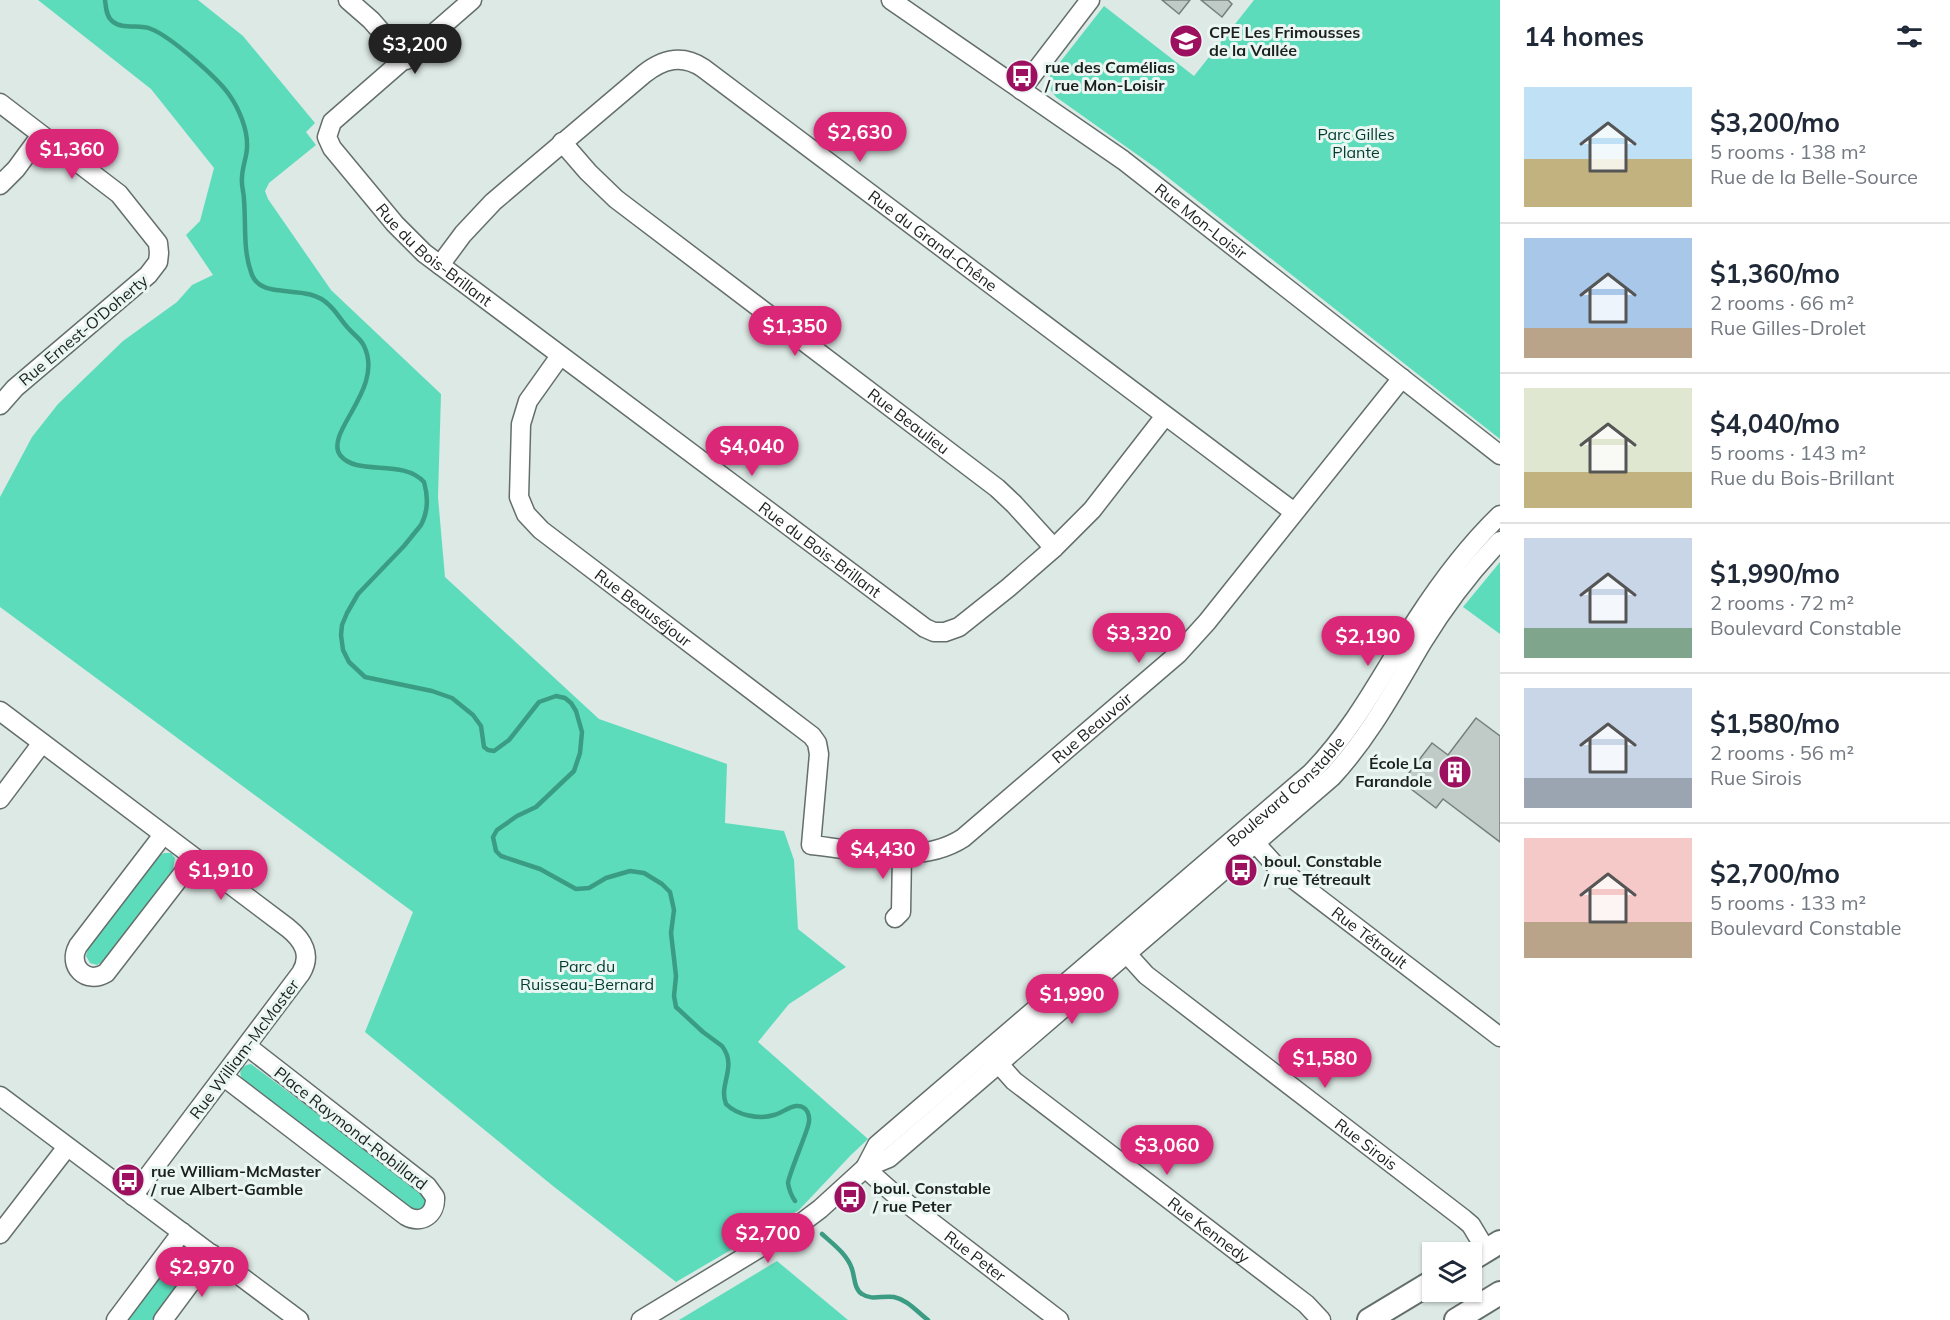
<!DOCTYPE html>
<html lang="en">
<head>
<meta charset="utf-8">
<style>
  body { margin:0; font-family:Mulish,sans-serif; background:#f2f2f3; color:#1f2937; height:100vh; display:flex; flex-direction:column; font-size:22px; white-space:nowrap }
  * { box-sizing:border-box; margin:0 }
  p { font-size:20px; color:#747a83 }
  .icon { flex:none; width:33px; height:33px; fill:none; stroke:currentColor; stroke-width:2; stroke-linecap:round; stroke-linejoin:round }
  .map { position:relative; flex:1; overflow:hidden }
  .drawer { display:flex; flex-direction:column; background:#fff; width:450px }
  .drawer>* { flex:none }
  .buttons { position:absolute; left:1422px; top:1242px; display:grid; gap:12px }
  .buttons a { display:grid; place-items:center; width:60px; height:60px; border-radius:0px; background:#fff; box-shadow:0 2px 4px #0004; font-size:30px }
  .price { position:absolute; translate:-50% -51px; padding:0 14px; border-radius:21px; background:#db2777; color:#fff; font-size:20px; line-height:39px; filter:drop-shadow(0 2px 3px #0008) }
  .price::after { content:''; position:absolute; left:50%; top:36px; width:18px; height:14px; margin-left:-9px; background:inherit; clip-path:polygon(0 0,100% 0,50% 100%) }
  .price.current { background:#222; color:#fff }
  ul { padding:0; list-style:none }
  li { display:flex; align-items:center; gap:18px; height:150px; padding:0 24px }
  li+li { border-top:2px solid #e0e1e3 }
  li span { display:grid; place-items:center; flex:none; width:168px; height:120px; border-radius:0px; color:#555 }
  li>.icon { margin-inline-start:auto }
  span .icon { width:72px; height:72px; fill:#fffc; stroke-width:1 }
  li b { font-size:26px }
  h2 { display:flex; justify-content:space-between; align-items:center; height:72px; padding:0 24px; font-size:26px }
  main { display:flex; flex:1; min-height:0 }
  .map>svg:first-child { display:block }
</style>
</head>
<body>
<main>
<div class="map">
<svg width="1500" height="1320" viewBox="0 0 1500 1320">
  <rect width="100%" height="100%" fill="#dde9e5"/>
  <g fill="#5ddcbc">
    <path d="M 38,0 L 198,0 L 243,36 L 315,123 L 306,132 L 316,145 L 269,183 L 265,191 L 268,199 L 331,290 L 441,394 L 438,497 L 445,577 L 599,719 L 727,764 L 725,823 L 784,831 L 794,860 L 798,929 L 846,967 L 789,1004 L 758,1042 L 868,1139 L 851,1155 L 799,1210 L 676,1282 L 553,1186 L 365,1032 L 413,912 L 0,607 L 0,497 L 32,437 L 58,404 L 123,341 L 177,302 L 192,285 L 213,275 L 186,235 L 200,221 L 214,168 L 151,89 Z"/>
    <path d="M 1254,0 L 1500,0 L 1500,439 L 1156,168 L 1056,97 L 1050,89 L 1050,75 L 1104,6 L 1194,76 Z"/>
    <path d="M 1500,562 L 1500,634 L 1463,607 Z"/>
    <path d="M 164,853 L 171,853 L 175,858 L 173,869 L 104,961 L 97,965 L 90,963 L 86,956 L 88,949 L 160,855 Z"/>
    <path d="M 251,1064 L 422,1192 L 425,1195 L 427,1203 L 422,1210 L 412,1209 L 243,1080 C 237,1072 242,1065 251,1064 Z"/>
    <path d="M 184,1250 L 192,1253 L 194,1263 L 152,1320 L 128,1320 L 177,1254 Z"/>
    <path d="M 777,1261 L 848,1320 L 679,1320 Z"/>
  </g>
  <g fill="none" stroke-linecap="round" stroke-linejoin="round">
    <g stroke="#3b9c84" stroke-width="4.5">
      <path d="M 105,0 C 106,7 106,16 112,21 C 122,30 140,24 151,29 C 170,36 219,79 230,96 C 239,109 248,130 247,147 C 247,157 242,167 242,178 C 241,185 244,193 244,200 C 246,224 243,250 251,272 C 260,303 306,281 329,305 C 337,312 342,322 349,329 C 354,335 361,339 364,346 C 385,389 324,432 340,455 C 357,477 402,458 424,482 C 428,496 428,512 421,525 L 404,546 L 358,594 L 347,613 L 342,625 L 341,635 L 343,650 L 349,662 L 365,677 L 432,691 L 452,698 L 473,715 L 481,726 L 484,747 L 488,750 L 494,751 L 509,740 L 539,702 L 556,696 L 565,698 L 571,703 L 576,711 L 582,732 L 580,753 L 574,771 L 536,807 L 517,816 L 497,830 L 493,837 L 496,851 L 501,856 L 540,869 L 576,889 L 589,888 L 606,878 L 630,871 L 644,873 L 662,884 L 670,892 L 674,910 L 671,933 L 676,976 L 674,996 L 676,1007 L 703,1032 L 722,1046 C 738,1067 718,1084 726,1104 C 737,1115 759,1120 774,1115 C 782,1113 788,1107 796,1106 C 808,1105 811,1117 808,1126 C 805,1137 788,1177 788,1183 C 789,1190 791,1195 795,1201"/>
      <path d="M 822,1234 C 833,1244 847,1254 852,1269 C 855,1278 854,1289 862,1294 C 872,1301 883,1295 894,1297 C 908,1300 917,1312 928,1320"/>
    </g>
  </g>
  <g fill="#c0cbc7" stroke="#75807d" stroke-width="1.5">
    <path d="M 1162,0 L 1190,0 L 1179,14 Z"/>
    <path d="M 1201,0 L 1228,0 L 1232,4 L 1222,17 Z"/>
    <path d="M 1476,718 L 1500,736 L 1500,842 L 1443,799 L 1436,808 L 1402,782 L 1432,743 L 1448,755 Z"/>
  </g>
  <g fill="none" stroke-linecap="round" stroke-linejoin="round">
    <g stroke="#646f6c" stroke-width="21">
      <g id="minor">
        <path d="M 348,0 L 371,20 L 406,60"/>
        <path id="s1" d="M 472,0 L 332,122 L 327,137 L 332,148 L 395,224 L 424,253 L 925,628 L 934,632 L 945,632 L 959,627 L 1008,588 L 1054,548 L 1092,510 L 1165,416"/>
        <path id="s2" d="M 891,0 L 1123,160 L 1500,455"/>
        <path d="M 1021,90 L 1090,0"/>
        <path d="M 0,103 L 119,194 L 158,243 L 159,253 L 158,262 L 148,275 L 15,388 L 0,405"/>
        <path id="s3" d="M 562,142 L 588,172 L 616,199 L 997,488 L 1014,504 L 1054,548"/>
        <path d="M 0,185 L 16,169 L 41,135"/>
        <path id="s4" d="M 440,265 L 463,234 L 493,202 L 644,74 C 663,59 682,54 703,68 L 1294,512"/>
        <path id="s5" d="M 560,356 L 528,401 L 521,424 L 519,497 L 526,514 L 541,530 L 812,736 L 817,743 L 819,754 L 811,845 C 860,850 920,866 963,838 L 1178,654 L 1207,622 L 1402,378"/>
        <path d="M 0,711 L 288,928 C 303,940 312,955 301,973 L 133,1196"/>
        <path d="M 0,799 L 42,743"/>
        <path d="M 163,835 L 78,946 C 67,966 86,985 106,973 L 194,859"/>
        <path id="s6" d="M 1249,836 L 1275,865 L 1500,1037"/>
        <path d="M 895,918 L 901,912 L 902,854"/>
        <path id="s7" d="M 1127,954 L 1146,975 L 1464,1219 L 1471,1225 L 1486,1250"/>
        <path id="s8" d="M 991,1055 L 1014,1081 L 1306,1304 L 1321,1320"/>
        <path d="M 224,1077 L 406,1216 C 422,1225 436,1214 435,1197 L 427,1186 L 247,1046"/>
        <path d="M 0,1096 L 299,1320"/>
        <path d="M 865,1168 L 889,1158 L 1332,777 C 1369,737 1394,690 1422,643 C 1444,607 1471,571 1500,541"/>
        <path id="s9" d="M 865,1168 L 892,1192 L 1059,1320"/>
        <path d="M 0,1234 L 67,1147"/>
        <path d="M 116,1320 L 182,1232"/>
        <path d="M 163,1320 L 212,1254"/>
        <path id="s10" d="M 641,1320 L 804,1221 L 820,1209 L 865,1168 L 877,1145 L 1311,773 C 1356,727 1383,672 1417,619 C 1441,582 1468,546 1500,515"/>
      </g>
    </g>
    <g stroke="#646f6c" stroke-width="26">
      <g id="major">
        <path d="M 1472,1259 L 1500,1242"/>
        <path d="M 1369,1320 L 1432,1282"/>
        <path d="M 1456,1320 L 1500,1293"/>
      </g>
    </g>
    <use href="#minor" stroke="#fff" stroke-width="18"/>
    <use href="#major" stroke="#fff" stroke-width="22"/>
  </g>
  <defs>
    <g id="school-disc" transform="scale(1.725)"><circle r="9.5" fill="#9c105f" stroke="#eaf6f2"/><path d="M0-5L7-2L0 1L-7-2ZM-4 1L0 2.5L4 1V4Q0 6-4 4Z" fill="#fff"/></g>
    <g id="bus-disc" transform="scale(1.725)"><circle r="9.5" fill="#9c105f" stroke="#eaf6f2"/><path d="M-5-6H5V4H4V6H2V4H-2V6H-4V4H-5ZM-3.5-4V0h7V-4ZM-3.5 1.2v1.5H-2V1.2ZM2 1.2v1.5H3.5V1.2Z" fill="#fff"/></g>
    <g id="building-disc" transform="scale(1.725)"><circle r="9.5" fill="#9c105f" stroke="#eaf6f2"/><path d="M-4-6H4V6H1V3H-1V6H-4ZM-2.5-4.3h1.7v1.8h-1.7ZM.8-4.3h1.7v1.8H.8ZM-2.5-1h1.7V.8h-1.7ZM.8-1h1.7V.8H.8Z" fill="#fff"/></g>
  </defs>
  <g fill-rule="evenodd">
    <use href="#school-disc" x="1186" y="41"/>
    <use href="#bus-disc" x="1022" y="76"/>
    <use href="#building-disc" x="1455" y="772"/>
    <use href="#bus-disc" x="1241" y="870"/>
    <use href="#bus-disc" x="128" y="1180"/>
    <use href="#bus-disc" x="850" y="1197"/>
  </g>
  <g text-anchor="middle" stroke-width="6" stroke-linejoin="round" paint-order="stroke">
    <g font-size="16" font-weight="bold" fill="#1b1f1e" stroke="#eaf6f2" text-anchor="start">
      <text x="1209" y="38">CPE Les Frimousses<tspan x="1209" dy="18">de la Vallée</tspan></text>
      <text x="1045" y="73">rue des Camélias<tspan x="1045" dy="18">/ rue Mon-Loisir</tspan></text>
      <text x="1432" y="769" text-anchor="end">École La<tspan x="1432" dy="18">Farandole</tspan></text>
      <text x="1264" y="867">boul. Constable<tspan x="1264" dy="18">/ rue Tétreault</tspan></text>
      <text x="151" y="1177">rue William-McMaster<tspan x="151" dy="18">/ rue Albert-Gamble</tspan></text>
      <text x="873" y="1194">boul. Constable<tspan x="873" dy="18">/ rue Peter</tspan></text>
    </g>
    <g font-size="16" fill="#003b2f" stroke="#eaf6f2">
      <text x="1356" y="140">Parc Gilles<tspan x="1356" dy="18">Plante</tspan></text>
      <text x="587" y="972">Parc du<tspan x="587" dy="18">Ruisseau-Bernard</tspan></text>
    </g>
    <g font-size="16" fill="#1b1f1e" stroke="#eaf6f2">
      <text dy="6" stroke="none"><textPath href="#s2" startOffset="381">Rue Mon-Loisir</textPath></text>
      <text dy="6" stroke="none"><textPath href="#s4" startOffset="632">Rue du Grand-Chêne</textPath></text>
      <text dy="6" stroke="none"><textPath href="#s1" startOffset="362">Rue du Bois-Brillant</textPath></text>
      <text transform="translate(83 330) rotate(-40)" y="6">Rue Ernest-O'Doherty</text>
      <text dy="6" stroke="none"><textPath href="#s3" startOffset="446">Rue Beaulieu</textPath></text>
      <text dy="6" stroke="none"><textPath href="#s1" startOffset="848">Rue du Bois-Brillant</textPath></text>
      <text dy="6" stroke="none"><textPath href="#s5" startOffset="321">Rue Beauséjour</textPath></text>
      <text dy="6" stroke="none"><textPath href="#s5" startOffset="969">Rue Beauvoir</textPath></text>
      <text dy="6" stroke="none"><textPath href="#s10" startOffset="838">Boulevard Constable</textPath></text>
      <text dy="6" stroke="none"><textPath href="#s6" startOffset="158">Rue Tétrault</textPath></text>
      <text transform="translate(244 1049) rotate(-53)" y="6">Rue William-McMaster</text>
      <text transform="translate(351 1128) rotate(38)" y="6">Place Raymond-Robillard</text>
      <text dy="6" stroke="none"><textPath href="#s7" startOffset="306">Rue Sirois</textPath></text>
      <text dy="6" stroke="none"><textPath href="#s8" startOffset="280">Rue Kennedy</textPath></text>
      <text dy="6" stroke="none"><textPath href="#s9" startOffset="141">Rue Peter</textPath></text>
    </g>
  </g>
</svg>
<div class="buttons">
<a><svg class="icon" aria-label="layers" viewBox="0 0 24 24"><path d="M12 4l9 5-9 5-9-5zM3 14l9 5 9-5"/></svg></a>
</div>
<b class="price current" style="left:415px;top:75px">$3,200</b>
<b class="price" style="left:860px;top:163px">$2,630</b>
<b class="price" style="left:72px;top:180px">$1,360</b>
<b class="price" style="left:795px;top:357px">$1,350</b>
<b class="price" style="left:752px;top:477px">$4,040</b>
<b class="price" style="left:1139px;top:664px">$3,320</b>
<b class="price" style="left:1368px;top:667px">$2,190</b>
<b class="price" style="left:883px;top:880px">$4,430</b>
<b class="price" style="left:221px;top:901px">$1,910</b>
<b class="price" style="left:1072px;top:1025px">$1,990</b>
<b class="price" style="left:1325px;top:1089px">$1,580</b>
<b class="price" style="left:1167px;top:1176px">$3,060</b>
<b class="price" style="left:768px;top:1264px">$2,700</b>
<b class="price" style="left:202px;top:1298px">$2,970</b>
</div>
<section class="drawer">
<h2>14 homes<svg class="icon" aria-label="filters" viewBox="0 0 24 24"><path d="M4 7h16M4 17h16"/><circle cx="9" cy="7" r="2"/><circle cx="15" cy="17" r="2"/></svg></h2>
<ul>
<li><span style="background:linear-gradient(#bfe0f5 60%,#c2b280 0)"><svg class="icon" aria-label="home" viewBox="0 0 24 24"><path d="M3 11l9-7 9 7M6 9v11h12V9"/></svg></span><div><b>$3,200/mo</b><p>5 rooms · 138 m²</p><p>Rue de la Belle-Source</p></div></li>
<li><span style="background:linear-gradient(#a9c7e8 75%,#b9a48a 0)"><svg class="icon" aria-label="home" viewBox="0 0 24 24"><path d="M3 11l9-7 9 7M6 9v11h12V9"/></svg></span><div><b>$1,360/mo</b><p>2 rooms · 66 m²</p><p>Rue Gilles-Drolet</p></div></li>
<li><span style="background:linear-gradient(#dfe7d0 70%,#c2b280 0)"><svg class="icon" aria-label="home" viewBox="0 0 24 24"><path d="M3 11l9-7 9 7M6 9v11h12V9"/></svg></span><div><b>$4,040/mo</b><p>5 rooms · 143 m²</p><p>Rue du Bois-Brillant</p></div></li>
<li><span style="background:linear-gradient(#c9d6e8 75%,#7fa58c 0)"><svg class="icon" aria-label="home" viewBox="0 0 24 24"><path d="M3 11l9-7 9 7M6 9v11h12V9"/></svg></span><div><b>$1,990/mo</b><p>2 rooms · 72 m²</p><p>Boulevard Constable</p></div></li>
<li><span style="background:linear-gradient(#c9d6e8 75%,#9aa5b1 0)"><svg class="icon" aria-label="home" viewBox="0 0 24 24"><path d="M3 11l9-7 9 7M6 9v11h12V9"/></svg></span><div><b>$1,580/mo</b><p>2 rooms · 56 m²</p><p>Rue Sirois</p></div></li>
<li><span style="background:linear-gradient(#f6c9c9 70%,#b9a48a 0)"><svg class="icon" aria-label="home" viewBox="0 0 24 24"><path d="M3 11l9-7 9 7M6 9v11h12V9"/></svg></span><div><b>$2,700/mo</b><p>5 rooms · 133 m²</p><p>Boulevard Constable</p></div></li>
</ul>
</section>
</main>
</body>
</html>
